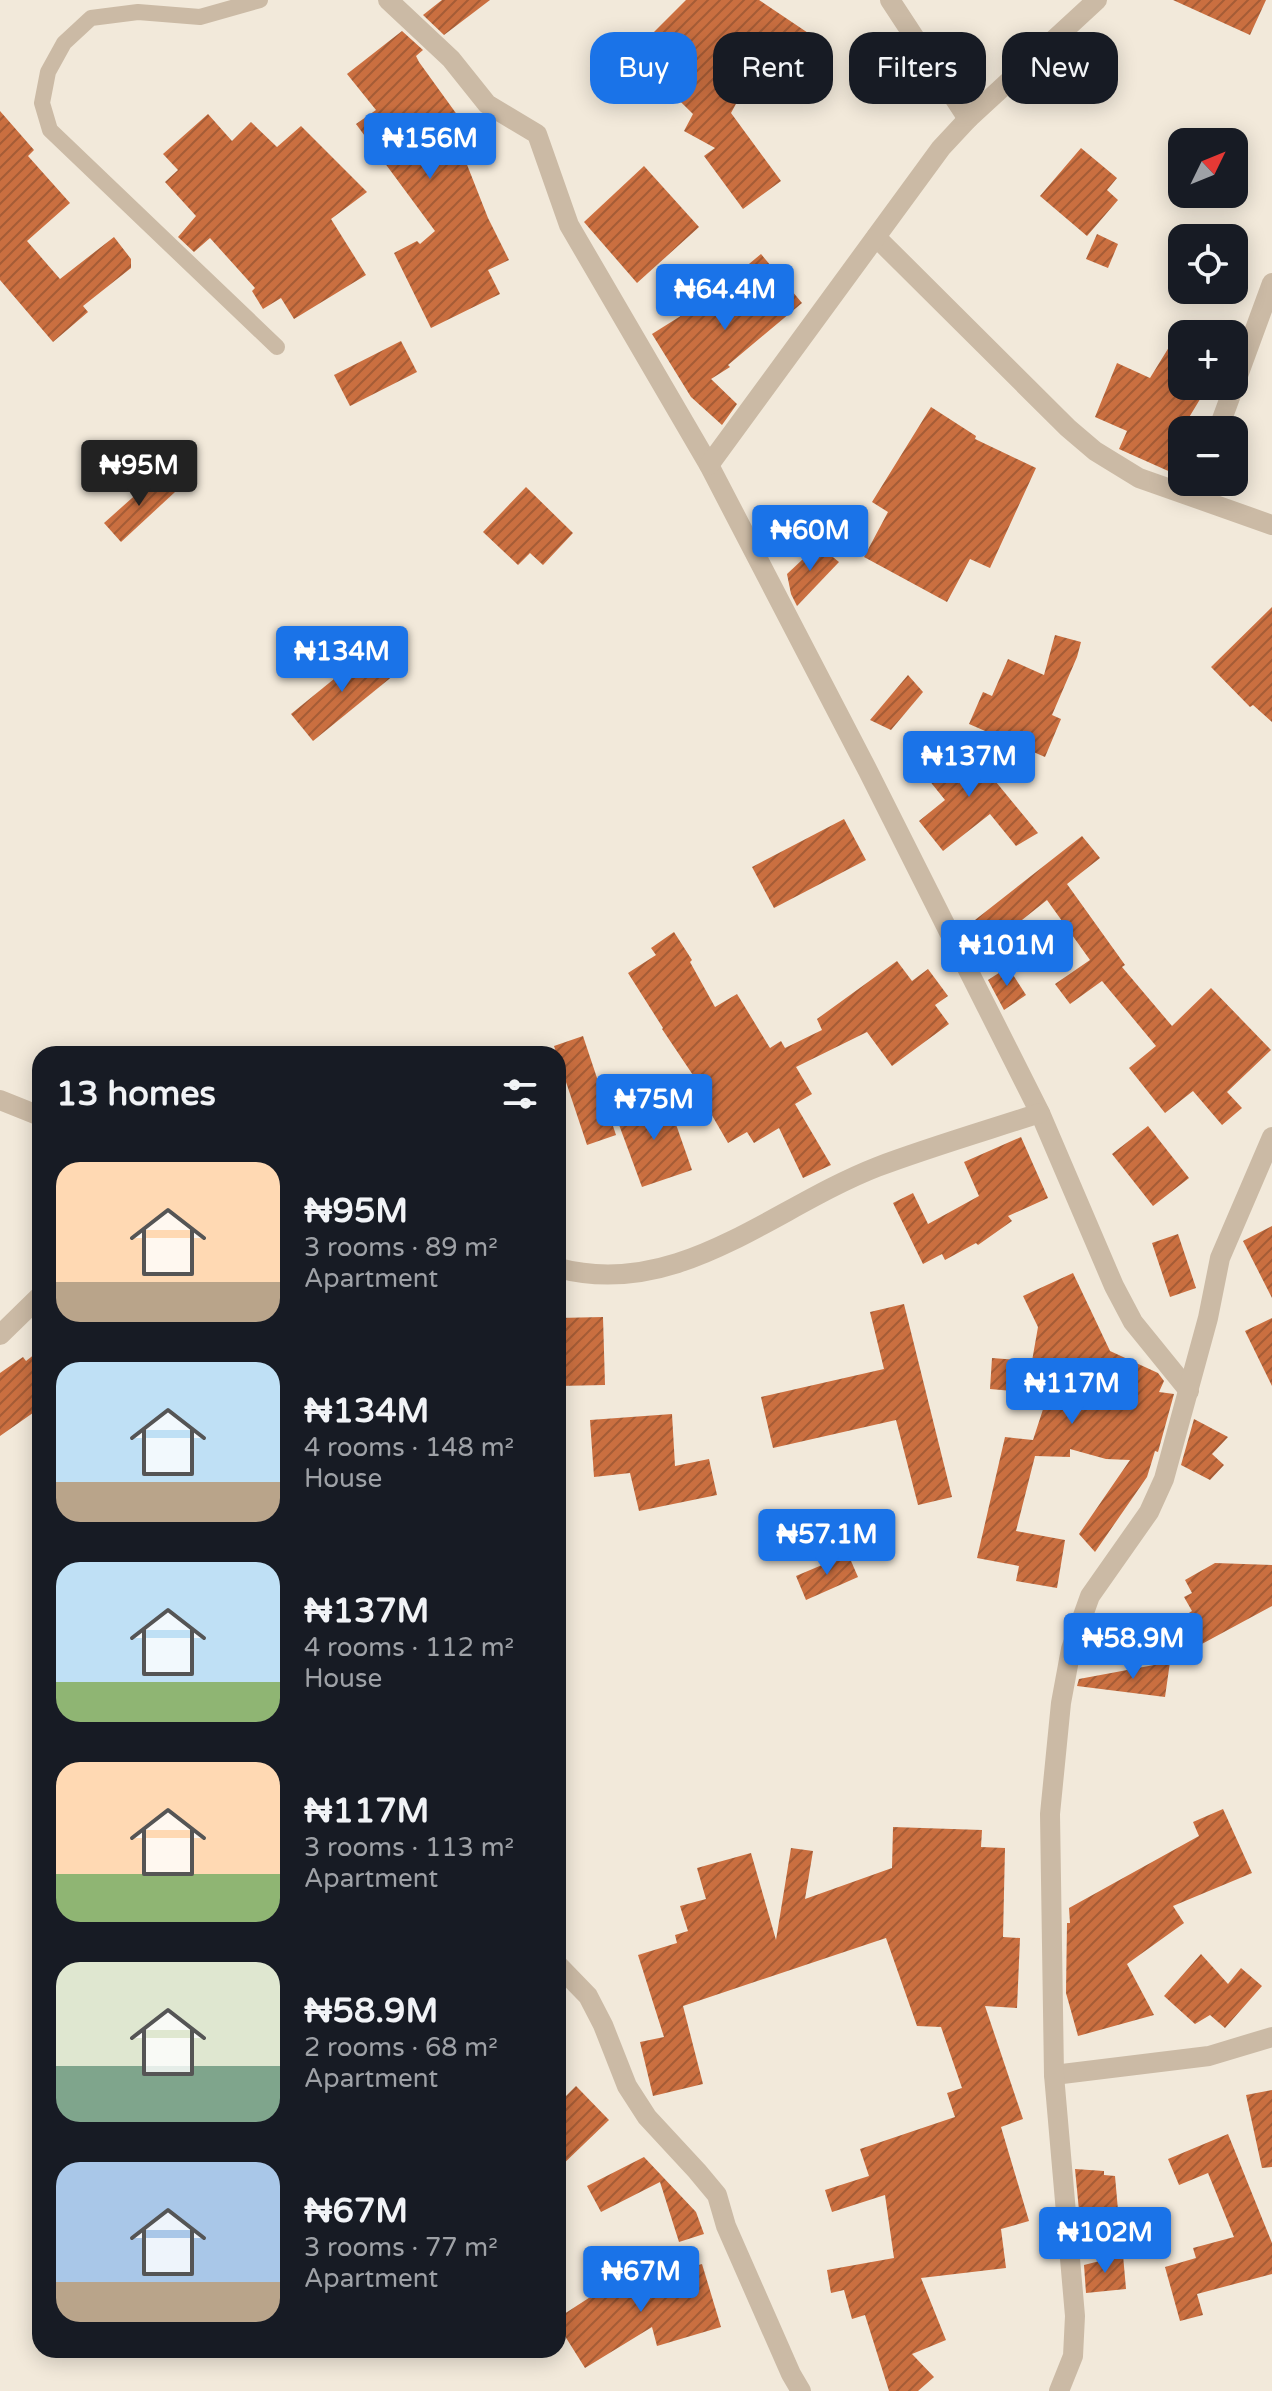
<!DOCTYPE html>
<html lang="en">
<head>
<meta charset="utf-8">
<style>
  body { margin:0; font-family:"Varela Round",sans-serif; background:#20242c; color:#f1f3f6; height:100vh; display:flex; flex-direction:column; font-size:30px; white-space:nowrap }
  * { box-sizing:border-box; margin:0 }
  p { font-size:26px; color:#9ea1a6 }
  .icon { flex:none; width:44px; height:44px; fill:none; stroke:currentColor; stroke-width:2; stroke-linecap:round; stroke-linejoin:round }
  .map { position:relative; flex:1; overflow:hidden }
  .sheet { position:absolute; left:32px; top:1046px; width:534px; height:1312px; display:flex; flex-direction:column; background:#171b24; border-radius:24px; box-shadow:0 4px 20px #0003 }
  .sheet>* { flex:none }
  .hud { position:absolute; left:590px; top:32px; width:562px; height:72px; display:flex; gap:16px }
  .needle { width:52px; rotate:47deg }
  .controls { position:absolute; left:1168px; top:128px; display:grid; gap:16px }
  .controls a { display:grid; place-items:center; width:80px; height:80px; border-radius:16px; background:#171b24; box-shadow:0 4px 20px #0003; font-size:40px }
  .price { position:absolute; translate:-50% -68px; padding:0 18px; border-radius:8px; background:#1a73e8; color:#fff; font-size:26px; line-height:52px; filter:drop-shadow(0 2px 4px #0008) }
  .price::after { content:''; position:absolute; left:50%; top:48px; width:24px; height:18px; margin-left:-12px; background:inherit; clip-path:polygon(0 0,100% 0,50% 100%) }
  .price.on { background:#222; color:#fff }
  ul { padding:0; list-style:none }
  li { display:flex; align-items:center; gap:24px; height:200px; padding:0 24px }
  li span { display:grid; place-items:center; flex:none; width:224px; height:160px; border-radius:24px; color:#555 }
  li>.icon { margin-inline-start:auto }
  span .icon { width:96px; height:96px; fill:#fffc; stroke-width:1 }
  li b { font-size:34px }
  h2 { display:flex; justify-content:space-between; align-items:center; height:96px; padding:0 24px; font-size:34px }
  .chip { padding:0 28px; border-radius:24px; background:#171b24; box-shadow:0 4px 20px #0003; font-size:28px; line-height:72px }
  .chip.on { background:#1a73e8; color:#fff }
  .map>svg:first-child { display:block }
</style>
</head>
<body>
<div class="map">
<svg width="1272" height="2391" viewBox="0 0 1272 2391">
  <defs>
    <pattern id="building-hatch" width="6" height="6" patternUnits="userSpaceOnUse" patternTransform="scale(2)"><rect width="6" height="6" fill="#ca6f40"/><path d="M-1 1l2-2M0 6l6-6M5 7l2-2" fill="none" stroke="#a55c36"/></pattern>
  </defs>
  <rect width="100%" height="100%" fill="#f2e9da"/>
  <g fill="url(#building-hatch)">
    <path d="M 442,0 L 490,0 L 444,35 L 423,15 Z"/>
    <path d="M 686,0 L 759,0 L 829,47 L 812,70 L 769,43 L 731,113 L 781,181 L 743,209 L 704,156 L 715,148 L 684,131 L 693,114 L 632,54 Z"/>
    <path d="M 1173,0 L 1266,0 L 1250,35 Z"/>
    <path d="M 402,31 L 423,50 L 416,56 L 419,62 L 458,116 L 471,148 L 462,152 L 488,218 L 509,260 L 488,270 L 500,294 L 431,328 L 394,253 L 417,241 L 420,244 L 435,231 L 356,124 L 376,110 L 347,74 Z"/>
    <path d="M 0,111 L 34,150 L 28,156 L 70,203 L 27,241 L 60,279 L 114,237 L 131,259 L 131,268 L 83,306 L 88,312 L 53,342 L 0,280 Z"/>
    <path d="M 208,114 L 232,141 L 251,122 L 277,147 L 301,126 L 367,192 L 331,219 L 366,275 L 294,319 L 281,298 L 263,309 L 252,291 L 255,288 L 210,238 L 194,252 L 178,237 L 196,216 L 165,182 L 178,170 L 163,154 Z"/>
    <path d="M 1081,148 L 1117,178 L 1107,190 L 1118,200 L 1087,236 L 1040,196 Z"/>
    <path d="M 644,166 L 699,227 L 637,283 L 584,222 Z"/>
    <path d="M 1097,234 L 1118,244 L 1108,268 L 1086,259 Z"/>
    <path d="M 761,254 L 802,303 L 728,365 L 730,367 L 711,379 L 737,404 L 722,425 L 691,397 L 652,334 L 703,302 Z"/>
    <path d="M 1182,326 L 1182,386 L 1208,386 L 1182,429 L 1182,459 L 1175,474 L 1119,449 L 1127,431 L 1095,417 L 1117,363 L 1150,378 Z"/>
    <path d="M 401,341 L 417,372 L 350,406 L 334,375 Z"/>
    <path d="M 931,407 L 976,436 L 975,439 L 1036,468 L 990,568 L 970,559 L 947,602 L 864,557 L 888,512 L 872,502 Z"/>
    <path d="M 159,474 L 175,492 L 121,542 L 104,523 Z"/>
    <path d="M 526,487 L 573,533 L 543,565 L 530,553 L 518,565 L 483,532 Z"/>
    <path d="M 818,545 L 839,562 L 797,606 L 791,594 L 787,574 Z"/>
    <path d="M 1272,607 L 1272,722 L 1253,705 L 1250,707 L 1211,667 Z"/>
    <path d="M 1055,635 L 1081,642 L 1077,657 L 1052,715 L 1061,719 L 1045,757 L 969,724 L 983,692 L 992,696 L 1008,659 L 1044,675 Z"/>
    <path d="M 372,648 L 394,675 L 313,741 L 291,714 Z"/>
    <path d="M 908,675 L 923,692 L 891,730 L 870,720 Z"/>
    <path d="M 959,737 L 1038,833 L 1016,846 L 990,814 L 943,851 L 919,821 L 945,800 L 920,769 Z"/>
    <path d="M 844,819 L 866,860 L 774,908 L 752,867 Z"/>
    <path d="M 1082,836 L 1100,858 L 1067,884 L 1125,965 L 1122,967 L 1172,1026 L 1211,988 L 1271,1050 L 1227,1092 L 1242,1108 L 1222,1125 L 1193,1091 L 1165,1113 L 1129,1068 L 1156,1046 L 1102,981 L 1070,1004 L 1055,984 L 1090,960 L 1047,900 L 993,943 L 975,920 Z"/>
    <path d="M 674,932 L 692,960 L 690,962 L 715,1007 L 737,994 L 770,1048 L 781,1041 L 785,1048 L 822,1030 L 817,1019 L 897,961 L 912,981 L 928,969 L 948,996 L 935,1005 L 949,1024 L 892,1066 L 867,1032 L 796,1067 L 812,1094 L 795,1104 L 831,1165 L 803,1178 L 779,1128 L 754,1143 L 747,1132 L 728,1143 L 695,1086 L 699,1084 L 662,1029 L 663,1028 L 628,973 L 656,955 L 651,948 Z"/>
    <path d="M 1008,967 L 1026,995 L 1004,1010 L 988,980 Z"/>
    <path d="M 583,1036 L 616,1135 L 587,1145 L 554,1046 Z"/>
    <path d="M 666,1096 L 692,1170 L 642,1187 L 615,1114 Z"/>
    <path d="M 1148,1126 L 1189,1178 L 1153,1206 L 1112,1154 Z"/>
    <path d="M 1021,1137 L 1048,1198 L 1008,1216 L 1012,1221 L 978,1245 L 976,1243 L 945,1260 L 942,1254 L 923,1264 L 893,1203 L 913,1193 L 928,1224 L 979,1196 L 964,1162 Z"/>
    <path d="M 1272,1226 L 1272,1298 L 1243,1241 Z"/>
    <path d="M 1178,1234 L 1196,1288 L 1170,1297 L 1152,1243 Z"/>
    <path d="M 1073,1273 L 1110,1351 L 1158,1373 L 1164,1381 L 1159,1392 L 1174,1394 L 1158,1452 L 1155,1451 L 1147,1477 L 1095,1552 L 1079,1534 L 1130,1460 L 1106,1459 L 1070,1449 L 1070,1457 L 1035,1456 L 1016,1531 L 1065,1540 L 1057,1588 L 1016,1581 L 1019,1566 L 977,1558 L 1005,1437 L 1033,1440 L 1048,1394 L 990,1389 L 992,1358 L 1032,1361 L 1038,1327 L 1023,1296 Z"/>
    <path d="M 904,1304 L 952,1497 L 918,1505 L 896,1420 L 773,1448 L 761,1397 L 884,1369 L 870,1312 Z"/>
    <path d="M 603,1317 L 605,1385 L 558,1386 L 558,1318 Z"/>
    <path d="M 1272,1318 L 1272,1386 L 1245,1331 Z"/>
    <path d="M 40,1350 L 40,1408 L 0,1436 L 0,1373 L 23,1357 L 26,1361 Z"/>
    <path d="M 672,1414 L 675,1466 L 709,1459 L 717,1495 L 639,1511 L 630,1473 L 594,1477 L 590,1420 Z"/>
    <path d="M 1194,1419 L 1228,1437 L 1212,1454 L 1224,1465 L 1210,1480 L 1181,1465 Z"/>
    <path d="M 848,1554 L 858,1577 L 806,1600 L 796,1576 Z"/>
    <path d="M 1215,1563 L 1272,1565 L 1272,1606 L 1200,1645 L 1184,1616 L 1192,1611 L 1184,1597 L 1192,1593 L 1185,1580 Z"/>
    <path d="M 1170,1662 L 1165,1697 L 1077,1686 L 1079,1679 Z"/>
    <path d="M 1223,1809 L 1252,1873 L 1173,1906 L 1184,1923 L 1127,1964 L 1154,2015 L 1078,2036 L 1066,1993 L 1067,1923 L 1070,1923 L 1069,1908 L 1199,1836 L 1193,1822 Z"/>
    <path d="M 893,1827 L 982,1830 L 981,1847 L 1005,1848 L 1003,1937 L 1020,1938 L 1017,2008 L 985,2006 L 1023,2119 L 1001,2127 L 1029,2221 L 1001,2229 L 1006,2268 L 921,2278 L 946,2340 L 912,2354 L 934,2377 L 918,2391 L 889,2391 L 865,2315 L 852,2319 L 844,2290 L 831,2293 L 827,2270 L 894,2258 L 885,2195 L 832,2212 L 825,2190 L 869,2176 L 860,2149 L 955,2117 L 947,2093 L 962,2088 L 941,2027 L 917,2026 L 886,1938 L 683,2006 L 703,2084 L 653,2096 L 640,2042 L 664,2037 L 638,1955 L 677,1943 L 675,1935 L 688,1931 L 680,1906 L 706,1899 L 697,1868 L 751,1853 L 776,1940 L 791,1848 L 813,1851 L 805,1899 L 892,1868 Z"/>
    <path d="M 1201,1954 L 1228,1984 L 1241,1968 L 1262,1986 L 1225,2028 L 1210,2015 L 1195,2024 L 1164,1996 Z"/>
    <path d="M 576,2086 L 609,2120 L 558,2169 L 558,2104 Z"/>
    <path d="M 1272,2090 L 1272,2167 L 1262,2168 L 1246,2095 Z"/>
    <path d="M 1228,2134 L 1272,2243 L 1272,2274 L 1197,2294 L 1203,2315 L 1180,2321 L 1165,2267 L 1196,2258 L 1193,2248 L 1234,2237 L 1208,2173 L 1179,2185 L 1168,2159 Z"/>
    <path d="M 644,2157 L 696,2212 L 704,2234 L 679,2242 L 660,2182 L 601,2212 L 587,2186 Z"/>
    <path d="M 1075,2169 L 1104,2171 L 1104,2175 L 1115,2176 L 1120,2233 L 1081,2231 Z"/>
    <path d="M 1123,2255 L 1126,2289 L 1086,2293 L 1084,2265 Z"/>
    <path d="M 702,2264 L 721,2327 L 657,2346 L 652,2327 L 585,2368 L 558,2325 L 558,2318 L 618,2279 L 624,2288 Z"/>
  </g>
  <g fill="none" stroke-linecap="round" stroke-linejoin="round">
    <path stroke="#cbbaa5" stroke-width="16" d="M 260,0 L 200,17 L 138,12 L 91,18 L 64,43 L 48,72 L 42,103 L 50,130 L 277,347"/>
    <g stroke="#cbbaa5" stroke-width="20">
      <path d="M 388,0 L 451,59 L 487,104 L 537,134 L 569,225 L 709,465 L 868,771 L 1040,1113 L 1114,1286 L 1133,1322 L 1189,1391"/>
      <path d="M 890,0 L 968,119"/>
      <path d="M 876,237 L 1068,428 L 1095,451 L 1139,478 L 1272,525"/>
      <path d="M 1218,430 L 1272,283"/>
      <path d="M 709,465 L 941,148 L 968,119 L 1097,0"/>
      <path d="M 0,1100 L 40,1116"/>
      <path d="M 558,1268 C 678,1300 772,1208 877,1167 C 930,1147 985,1131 1040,1113"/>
      <path d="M 0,1335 L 40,1296"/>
      <path d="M 558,1965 L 588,1996 L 603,2025 L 627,2086 L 647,2117 L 697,2171 L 717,2195 L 726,2226 L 791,2374 L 801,2391"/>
      <path d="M 1054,2075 L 1209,2056 L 1272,2037"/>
      <path d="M 1059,2391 L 1073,2356 L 1075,2316 L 1054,2075 L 1050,1814 L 1061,1703 L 1071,1649 L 1090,1596 L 1149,1512 L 1164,1479 L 1208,1318 L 1220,1258 L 1272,1137"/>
    </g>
  </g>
</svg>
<div class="controls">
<a><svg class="needle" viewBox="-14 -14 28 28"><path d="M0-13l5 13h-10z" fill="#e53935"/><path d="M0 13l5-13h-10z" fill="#9ea1a6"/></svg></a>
<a><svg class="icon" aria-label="locate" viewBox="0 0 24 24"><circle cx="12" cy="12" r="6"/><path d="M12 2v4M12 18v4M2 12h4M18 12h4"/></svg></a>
<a>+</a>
<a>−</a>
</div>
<b class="price" style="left:430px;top:181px">₦156M</b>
<b class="price" style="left:725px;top:332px">₦64.4M</b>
<b class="price on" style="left:139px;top:508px">₦95M</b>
<b class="price" style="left:810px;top:573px">₦60M</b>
<b class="price" style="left:342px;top:694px">₦134M</b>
<b class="price" style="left:969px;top:799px">₦137M</b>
<b class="price" style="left:1007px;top:988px">₦101M</b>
<b class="price" style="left:654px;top:1142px">₦75M</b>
<b class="price" style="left:1072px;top:1426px">₦117M</b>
<b class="price" style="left:827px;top:1577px">₦57.1M</b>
<b class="price" style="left:1133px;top:1681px">₦58.9M</b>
<b class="price" style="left:1105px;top:2275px">₦102M</b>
<b class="price" style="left:641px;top:2314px">₦67M</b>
<div class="hud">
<a class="chip on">Buy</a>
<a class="chip">Rent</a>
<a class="chip">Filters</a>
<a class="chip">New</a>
</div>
<section class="sheet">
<h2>13 homes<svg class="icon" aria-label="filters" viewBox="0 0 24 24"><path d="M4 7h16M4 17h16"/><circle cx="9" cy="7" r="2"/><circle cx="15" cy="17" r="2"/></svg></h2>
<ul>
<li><span style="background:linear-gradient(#ffd9b3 75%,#b9a48a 0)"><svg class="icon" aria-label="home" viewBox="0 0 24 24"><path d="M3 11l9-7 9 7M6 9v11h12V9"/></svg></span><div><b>₦95M</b><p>3 rooms · 89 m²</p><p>Apartment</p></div></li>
<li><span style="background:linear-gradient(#bfe0f5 75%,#b9a48a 0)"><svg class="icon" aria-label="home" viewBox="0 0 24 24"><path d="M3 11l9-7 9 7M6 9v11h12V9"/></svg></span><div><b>₦134M</b><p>4 rooms · 148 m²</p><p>House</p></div></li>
<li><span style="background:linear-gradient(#bfe0f5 75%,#8fb573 0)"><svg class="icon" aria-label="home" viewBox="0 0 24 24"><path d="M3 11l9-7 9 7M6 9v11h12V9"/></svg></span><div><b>₦137M</b><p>4 rooms · 112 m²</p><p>House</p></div></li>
<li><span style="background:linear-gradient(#ffd9b3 70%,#8fb573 0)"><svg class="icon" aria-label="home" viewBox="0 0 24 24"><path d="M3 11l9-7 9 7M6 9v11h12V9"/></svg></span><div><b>₦117M</b><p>3 rooms · 113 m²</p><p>Apartment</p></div></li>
<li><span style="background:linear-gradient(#dfe7d0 65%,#7fa58c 0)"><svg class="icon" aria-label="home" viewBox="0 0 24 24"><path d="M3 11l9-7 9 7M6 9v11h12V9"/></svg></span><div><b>₦58.9M</b><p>2 rooms · 68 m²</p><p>Apartment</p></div></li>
<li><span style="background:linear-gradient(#a9c7e8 75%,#b9a48a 0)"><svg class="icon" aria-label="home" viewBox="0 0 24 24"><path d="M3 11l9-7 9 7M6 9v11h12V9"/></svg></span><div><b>₦67M</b><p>3 rooms · 77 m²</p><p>Apartment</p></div></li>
</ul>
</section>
</div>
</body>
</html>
